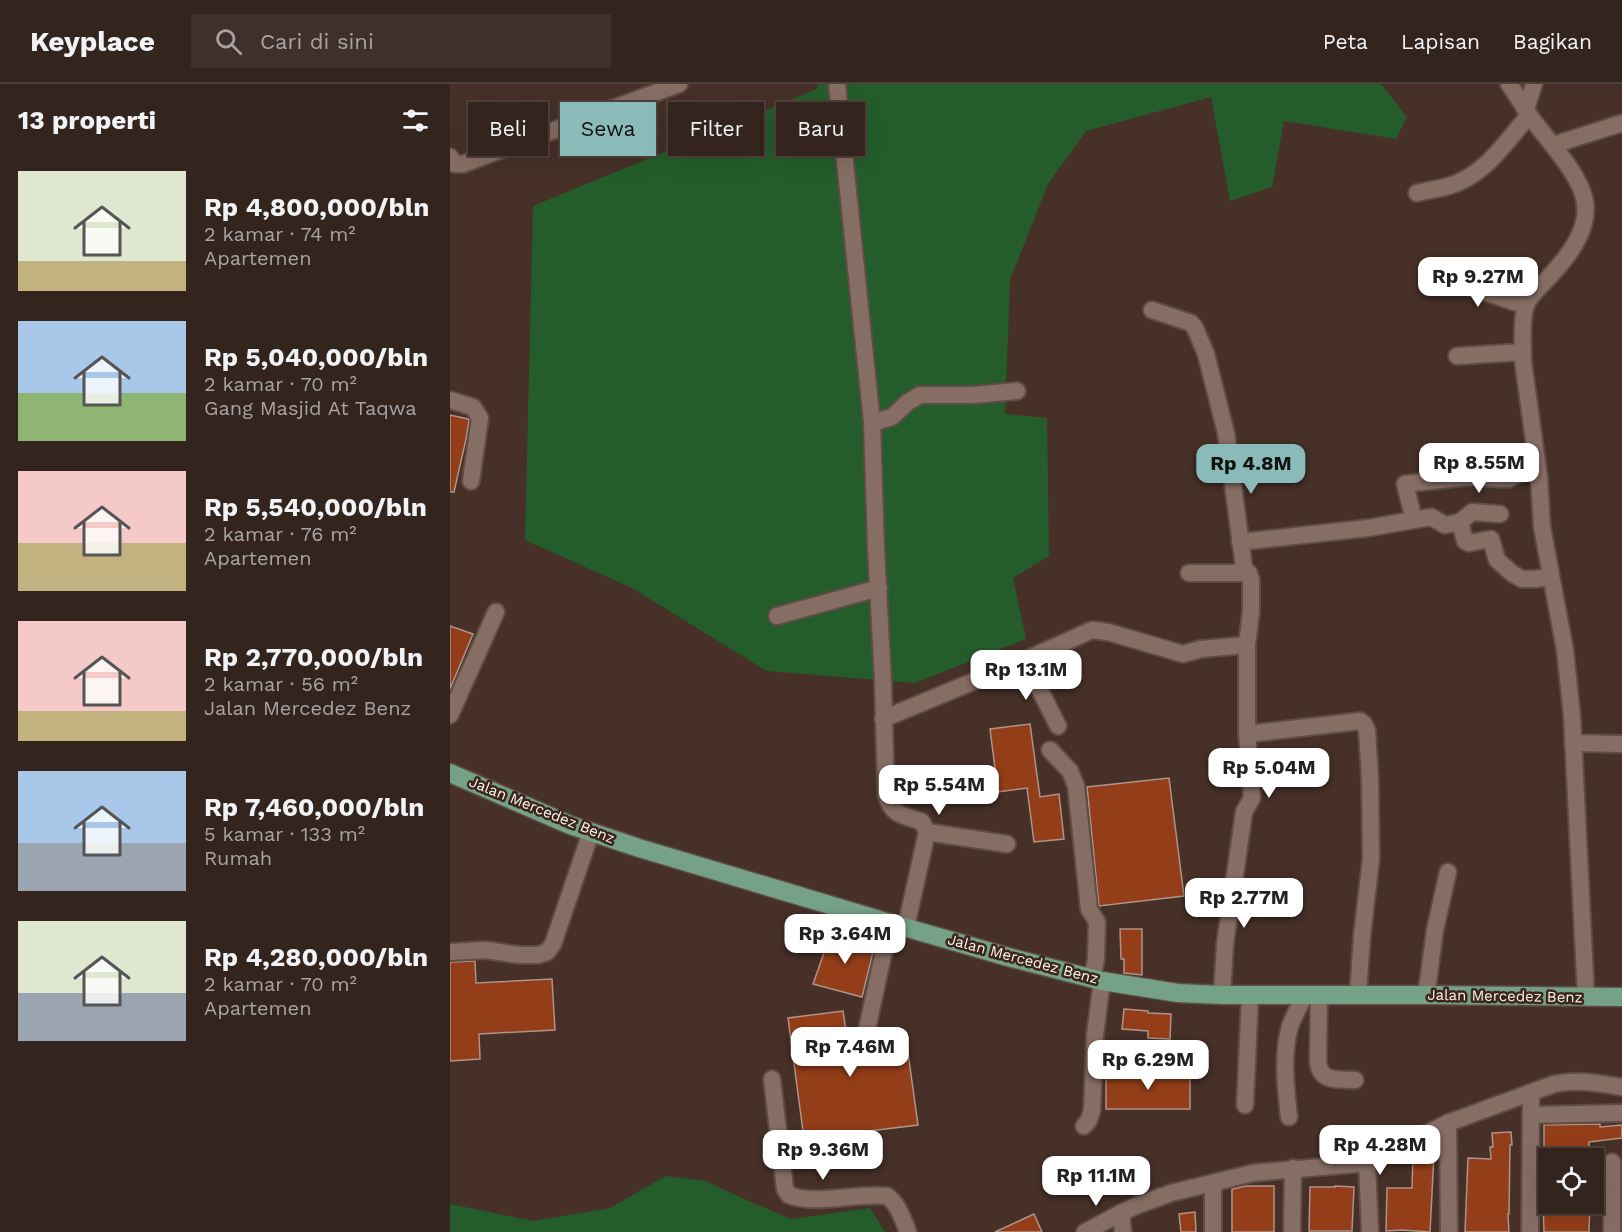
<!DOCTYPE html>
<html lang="id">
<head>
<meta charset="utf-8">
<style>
  body { margin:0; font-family:"Work Sans",sans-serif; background:#3f302b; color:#f1f3f6; height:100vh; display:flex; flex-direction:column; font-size:22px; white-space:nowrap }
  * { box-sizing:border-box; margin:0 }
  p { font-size:20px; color:#a9a4a4 }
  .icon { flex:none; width:33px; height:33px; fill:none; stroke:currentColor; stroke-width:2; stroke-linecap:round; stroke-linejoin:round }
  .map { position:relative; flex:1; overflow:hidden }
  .panel { display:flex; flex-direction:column; background:#34241e; width:450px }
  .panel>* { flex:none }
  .banner { position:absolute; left:18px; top:18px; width:570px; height:54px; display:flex; gap:12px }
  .fabs { position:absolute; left:1088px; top:1064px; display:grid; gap:12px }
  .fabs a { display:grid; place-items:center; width:66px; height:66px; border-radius:0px; background:#34241e; box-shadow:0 6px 24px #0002,0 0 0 2px #4e413c; font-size:30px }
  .price { position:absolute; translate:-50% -51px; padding:0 14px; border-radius:12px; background:#fff; color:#222; font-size:20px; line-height:39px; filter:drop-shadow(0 2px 3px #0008) }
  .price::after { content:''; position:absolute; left:50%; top:36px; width:18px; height:14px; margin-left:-9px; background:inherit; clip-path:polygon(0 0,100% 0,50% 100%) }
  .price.active { background:#8bbbb9; color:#111 }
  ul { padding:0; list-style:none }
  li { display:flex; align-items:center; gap:18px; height:150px; padding:0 18px }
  li span { display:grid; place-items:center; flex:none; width:168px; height:120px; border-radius:0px; color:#555 }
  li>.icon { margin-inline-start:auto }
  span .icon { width:72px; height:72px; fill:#fffc; stroke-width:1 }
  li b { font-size:26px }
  h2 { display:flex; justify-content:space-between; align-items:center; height:72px; padding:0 18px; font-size:26px }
  .tag { padding:0 21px; border-radius:0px; background:#34241e; box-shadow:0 6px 24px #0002,0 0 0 2px #4e413c; font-size:21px; line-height:54px }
  .tag.active { background:#8bbbb9; color:#111 }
  header { display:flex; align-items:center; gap:36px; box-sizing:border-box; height:84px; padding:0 30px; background:#34241e; border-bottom:2px solid #4e413c }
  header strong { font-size:28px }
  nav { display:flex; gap:33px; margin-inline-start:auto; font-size:21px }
  .search { width:420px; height:54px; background:#3f302b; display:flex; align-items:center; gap:15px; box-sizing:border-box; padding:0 21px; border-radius:0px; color:#a9a4a4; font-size:22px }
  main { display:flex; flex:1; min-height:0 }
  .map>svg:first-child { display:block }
</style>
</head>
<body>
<header>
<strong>Keyplace</strong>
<div class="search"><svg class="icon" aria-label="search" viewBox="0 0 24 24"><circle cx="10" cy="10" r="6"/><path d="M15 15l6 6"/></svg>Cari di sini</div>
<nav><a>Peta</a><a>Lapisan</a><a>Bagikan</a></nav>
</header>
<main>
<section class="panel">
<h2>13 properti<svg class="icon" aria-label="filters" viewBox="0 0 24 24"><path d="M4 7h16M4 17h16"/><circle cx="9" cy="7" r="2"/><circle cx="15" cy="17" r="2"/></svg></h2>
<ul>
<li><span style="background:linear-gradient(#dfe7d0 75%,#c2b280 0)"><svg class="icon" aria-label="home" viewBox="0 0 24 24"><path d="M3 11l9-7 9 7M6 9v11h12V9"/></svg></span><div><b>Rp 4,800,000/bln</b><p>2 kamar · 74 m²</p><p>Apartemen</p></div></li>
<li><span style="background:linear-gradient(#a9c7e8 60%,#8fb573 0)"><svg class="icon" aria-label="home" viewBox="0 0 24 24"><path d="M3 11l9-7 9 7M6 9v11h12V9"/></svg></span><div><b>Rp 5,040,000/bln</b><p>2 kamar · 70 m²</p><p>Gang Masjid At Taqwa</p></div></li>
<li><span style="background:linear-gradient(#f6c9c9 60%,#c2b280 0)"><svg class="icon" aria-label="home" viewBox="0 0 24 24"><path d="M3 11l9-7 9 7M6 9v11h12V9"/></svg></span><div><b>Rp 5,540,000/bln</b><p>2 kamar · 76 m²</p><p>Apartemen</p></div></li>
<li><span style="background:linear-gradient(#f6c9c9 75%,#c2b280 0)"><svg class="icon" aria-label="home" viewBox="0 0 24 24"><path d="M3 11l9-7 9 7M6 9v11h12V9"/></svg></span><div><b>Rp 2,770,000/bln</b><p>2 kamar · 56 m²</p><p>Jalan Mercedez Benz</p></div></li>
<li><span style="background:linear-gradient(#a9c7e8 60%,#9aa5b1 0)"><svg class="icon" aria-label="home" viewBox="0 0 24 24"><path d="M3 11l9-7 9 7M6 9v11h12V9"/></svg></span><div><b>Rp 7,460,000/bln</b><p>5 kamar · 133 m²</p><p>Rumah</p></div></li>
<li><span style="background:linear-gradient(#dfe7d0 60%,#9aa5b1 0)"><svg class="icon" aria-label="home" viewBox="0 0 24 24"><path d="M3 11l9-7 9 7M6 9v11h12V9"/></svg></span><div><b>Rp 4,280,000/bln</b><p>2 kamar · 70 m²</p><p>Apartemen</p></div></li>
</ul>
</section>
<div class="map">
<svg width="1172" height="1148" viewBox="0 0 1172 1148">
  <rect width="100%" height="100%" fill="#463028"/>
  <g fill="#245d2b">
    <path d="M 368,0 L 931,0 L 957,33 L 946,55 L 834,37 L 822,103 L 780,117 L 761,13 L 636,47 L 598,100 L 560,196 L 555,330 L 597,334 L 599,472 L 563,494 L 576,555 L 465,599 L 317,587 L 182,504 L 75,456 L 83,122 L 367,5 Z"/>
    <path d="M 216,1092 L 256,1097 L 294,1115 L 341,1135 L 420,1124 L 435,1148 L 0,1148 L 0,1120 L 84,1137 L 160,1124 Z"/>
  </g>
  <g fill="#943e19" stroke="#ae938a" stroke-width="1.5">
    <path d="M 0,331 L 18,335 L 19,336 L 16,355 L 4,408 L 0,408 Z"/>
    <path d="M 0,542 L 23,550 L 0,605 Z"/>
    <path d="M 580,640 L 590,713 L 609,710 L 614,755 L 584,758 L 577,704 L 548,708 L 540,645 Z"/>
    <path d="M 719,694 L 734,812 L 649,822 L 637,703 Z"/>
    <path d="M 670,845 L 692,845 L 692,891 L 674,889 L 674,875 L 671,875 Z"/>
    <path d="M 381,849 L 425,860 L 412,913 L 363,900 Z"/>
    <path d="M 25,877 L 26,899 L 102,895 L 105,946 L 29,950 L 30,975 L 0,977 L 0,878 Z"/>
    <path d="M 674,925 L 698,927 L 698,929 L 721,930 L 720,955 L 698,954 L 698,947 L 672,945 Z"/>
    <path d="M 393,927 L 397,953 L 409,952 L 414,955 L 420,955 L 426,950 L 455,947 L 468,1041 L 354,1055 L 338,934 Z"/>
    <path d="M 656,988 L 740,989 L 740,1025 L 656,1025 Z"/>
    <path d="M 1150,1040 L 1150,1043 L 1172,1041 L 1172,1054 L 1139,1058 L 1139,1074 L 1091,1074 L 1091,1063 L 1094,1063 L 1094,1041 Z"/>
    <path d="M 1061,1048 L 1062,1061 L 1060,1061 L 1059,1130 L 1058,1130 L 1059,1148 L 1015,1148 L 1018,1074 L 1041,1075 L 1040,1063 L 1043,1063 L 1042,1049 Z"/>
    <path d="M 963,1070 L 984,1070 L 980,1148 L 952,1146 L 936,1147 L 937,1104 L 962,1104 Z"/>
    <path d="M 796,1102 L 824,1102 L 824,1148 L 782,1148 L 782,1105 Z"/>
    <path d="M 885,1102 L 904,1103 L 902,1147 L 859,1147 L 860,1103 L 885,1103 Z"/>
    <path d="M 1093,1119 L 1140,1119 L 1139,1148 L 1094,1148 Z"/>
    <path d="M 745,1128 L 746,1148 L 731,1148 L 729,1130 Z"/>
    <path d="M 584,1130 L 592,1148 L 545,1148 Z"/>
  </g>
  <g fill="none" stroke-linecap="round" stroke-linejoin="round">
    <g stroke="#5e4c45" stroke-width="20">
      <g id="minor">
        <path d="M 387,0 L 422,339 L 426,464 L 433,598 L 436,711 C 443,733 452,730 472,738 L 477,748 L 456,843"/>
        <path d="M 1059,0 C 1067,11 1074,24 1082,35 C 1097,55 1123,83 1132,107 C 1145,139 1120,171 1099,193 C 1092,201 1080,211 1076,221 C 1071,234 1073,263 1073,277 L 1089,393 L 1092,443 L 1115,566 L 1122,632 L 1136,913"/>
        <path d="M 1076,25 L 1084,0"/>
        <path d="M 1103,61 L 1172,39"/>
        <path d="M 0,73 L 5,80 L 13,80 L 229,0"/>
        <path d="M 967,109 C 978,106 989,105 999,102 C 1035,91 1056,58 1079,31"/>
        <path d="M 991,193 L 1076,222"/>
        <path d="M 702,226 L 741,239 L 745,244 L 756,270 L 776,349 L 794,483 L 801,495 L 801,528 L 797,561 L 797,650 L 802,714 L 794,728 L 775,860 L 772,911"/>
        <path d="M 1007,272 L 1073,268"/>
        <path d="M 0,316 L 23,323 L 30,334 L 21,397"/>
        <path d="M 422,339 L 442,333 L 458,318 L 470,311 L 523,311 L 567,307"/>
        <path d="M 964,436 L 955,400 L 1017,393 L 1058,395 L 1087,381"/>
        <path d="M 1010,438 L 1022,428 L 1050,430"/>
        <path d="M 790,458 L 918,444 L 981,433 L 995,441 L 1010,438 L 1015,457 L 1019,459 L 1041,455 L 1047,476 L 1063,490 L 1072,495 L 1084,495 L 1101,493"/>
        <path d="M 739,489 L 799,489"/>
        <path d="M 327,532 L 429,504"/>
        <path d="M 575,576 L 608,642"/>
        <path d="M 0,631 L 46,528"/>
        <path d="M 433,635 L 575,576 L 642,546 L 658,548 L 733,570 L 751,565 L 797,561"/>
        <path d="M 797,650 L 910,637 L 914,640 L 917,646 L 920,695 L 921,775 L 912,852 L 908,911"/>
        <path d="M 1123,659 L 1172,660"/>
        <path d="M 600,666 L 620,687 L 626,702 L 639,825 L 647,838 L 646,875 L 642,895"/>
        <path d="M 477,748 L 557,760"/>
        <path d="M 0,868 L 36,866 L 69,871 L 88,871 L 97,868 L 103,860 L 141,748"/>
        <path d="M 869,911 L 868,978 C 871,999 888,995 905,996"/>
        <path d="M 975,911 L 978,898 L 985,846 L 998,788"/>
        <path d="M 417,945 L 440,839"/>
        <path d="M 322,995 L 335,1105 L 339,1111 C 366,1122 408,1108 437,1112 C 448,1119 453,1136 458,1148"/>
        <path d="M 795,1021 L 800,912"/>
        <path d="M 1081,1031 L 1172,1029"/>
        <path d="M 839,1033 C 836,1005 832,974 839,946 C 842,934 849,923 855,911"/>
        <path d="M 998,1039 L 999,1148"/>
        <path d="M 634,1042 L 639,1036 L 642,1026 L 645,951 L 652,897"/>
        <path d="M 917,1079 L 920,1148"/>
        <path d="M 635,1148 L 671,1129"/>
        <path d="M 673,1148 L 671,1129 L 688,1121 L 721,1109 L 803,1089 L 917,1079 L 998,1039 L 1104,1000 C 1129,995 1147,999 1172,1003"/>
        <path d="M 763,1148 L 763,1100"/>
        <path d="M 842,1148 L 843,1084"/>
        <path d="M 1080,1148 L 1081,1009"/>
        <path d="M 1162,1148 L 1162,1078"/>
      </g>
    </g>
    <g stroke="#5e4c45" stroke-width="21">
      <path id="major" d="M 0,689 L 120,741 L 189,764 L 440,839 L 558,873 L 652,897 L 728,909 L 772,911 L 975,911 L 1172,913"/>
    </g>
    <use href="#minor" stroke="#876e64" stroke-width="16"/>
    <use href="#major" stroke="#75a187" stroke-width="18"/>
  </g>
  <g text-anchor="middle" stroke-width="5" stroke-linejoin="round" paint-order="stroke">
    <g font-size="15" fill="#fef2ee" stroke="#3b261e">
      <text transform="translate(92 726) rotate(22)" y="5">Jalan Mercedez Benz</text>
      <text transform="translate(573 875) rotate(15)" y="5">Jalan Mercedez Benz</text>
      <text transform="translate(1055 912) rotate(1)" y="5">Jalan Mercedez Benz</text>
    </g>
  </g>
</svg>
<div class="fabs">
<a><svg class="icon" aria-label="locate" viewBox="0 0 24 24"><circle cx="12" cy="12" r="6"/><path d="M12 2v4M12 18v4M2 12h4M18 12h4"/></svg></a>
</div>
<b class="price" style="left:1028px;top:224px">Rp 9.27M</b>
<b class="price" style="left:1029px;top:410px">Rp 8.55M</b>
<b class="price active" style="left:801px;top:411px">Rp 4.8M</b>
<b class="price" style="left:576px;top:617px">Rp 13.1M</b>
<b class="price" style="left:819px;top:715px">Rp 5.04M</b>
<b class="price" style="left:489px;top:732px">Rp 5.54M</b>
<b class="price" style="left:794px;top:845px">Rp 2.77M</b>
<b class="price" style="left:395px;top:881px">Rp 3.64M</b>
<b class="price" style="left:400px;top:994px">Rp 7.46M</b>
<b class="price" style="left:698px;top:1007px">Rp 6.29M</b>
<b class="price" style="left:930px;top:1092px">Rp 4.28M</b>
<b class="price" style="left:373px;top:1097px">Rp 9.36M</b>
<b class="price" style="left:646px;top:1123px">Rp 11.1M</b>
<div class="banner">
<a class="tag">Beli</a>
<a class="tag active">Sewa</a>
<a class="tag">Filter</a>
<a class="tag">Baru</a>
</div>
</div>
</main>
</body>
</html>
